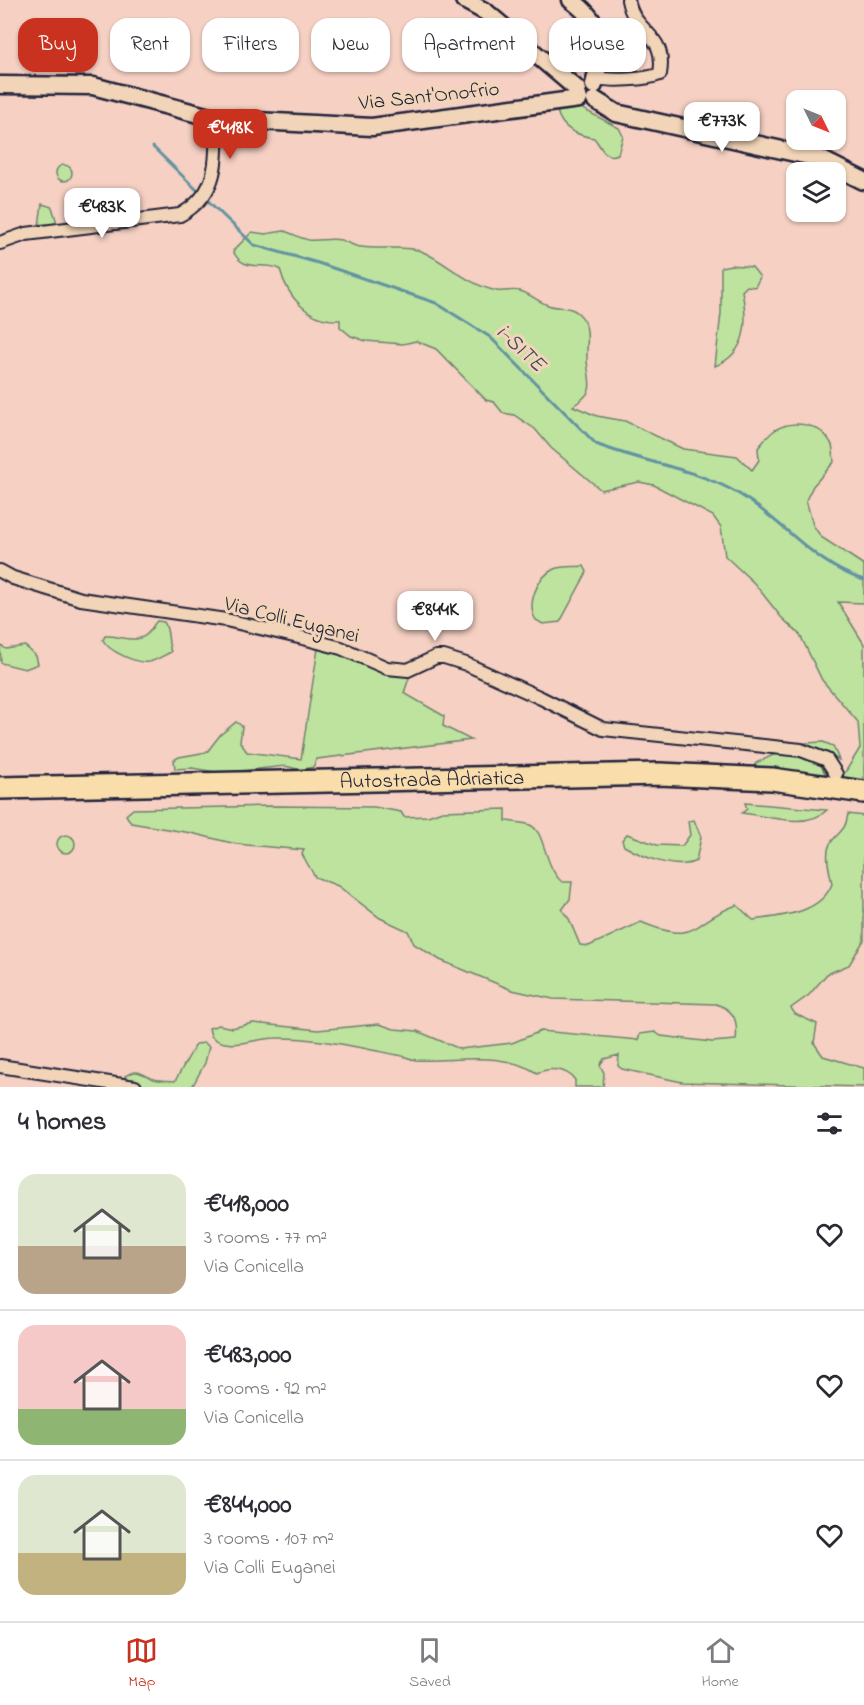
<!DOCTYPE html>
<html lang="en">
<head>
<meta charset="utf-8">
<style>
  body { margin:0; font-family:"Indie Flower",sans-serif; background:#f7f7f7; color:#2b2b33; height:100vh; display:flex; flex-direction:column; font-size:22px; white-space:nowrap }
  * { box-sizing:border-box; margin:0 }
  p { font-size:20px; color:#7c7c81 }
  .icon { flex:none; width:33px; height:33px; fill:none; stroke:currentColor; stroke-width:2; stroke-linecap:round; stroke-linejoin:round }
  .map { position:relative; height:1087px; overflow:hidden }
  .drawer { display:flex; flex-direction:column; background:#fff; flex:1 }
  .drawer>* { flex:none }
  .guide { position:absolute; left:18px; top:18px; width:828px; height:54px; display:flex; gap:12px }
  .needle { width:39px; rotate:133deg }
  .buttons { position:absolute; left:786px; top:90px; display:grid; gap:12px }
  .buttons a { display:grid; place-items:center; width:60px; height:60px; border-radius:12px; background:#fff; box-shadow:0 2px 4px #0004; font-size:30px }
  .price { position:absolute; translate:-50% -51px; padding:0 14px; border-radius:12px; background:#fff; color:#222; font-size:20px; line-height:39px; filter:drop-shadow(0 2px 3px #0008) }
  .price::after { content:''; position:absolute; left:50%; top:36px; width:18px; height:14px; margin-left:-9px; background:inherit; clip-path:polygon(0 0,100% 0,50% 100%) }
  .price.selected { background:#c8321e; color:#fff }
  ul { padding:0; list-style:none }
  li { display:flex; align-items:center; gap:18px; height:150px; padding:0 18px }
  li+li { border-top:2px solid #e1e1e2 }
  li span { display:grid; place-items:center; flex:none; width:168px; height:120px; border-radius:18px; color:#555 }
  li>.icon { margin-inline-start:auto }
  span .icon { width:72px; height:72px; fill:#fffc; stroke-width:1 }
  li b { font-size:26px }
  h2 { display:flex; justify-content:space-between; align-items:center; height:72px; padding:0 18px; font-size:26px }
  .tag { padding:0 21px; border-radius:18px; background:#fff; box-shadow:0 2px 4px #0004; font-size:21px; line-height:54px }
  .tag.selected { background:#c8321e; color:#fff }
  .menu { display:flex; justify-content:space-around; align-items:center; height:84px; border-top:2px solid #e1e1e2; background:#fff; font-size:16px; color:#7c7c81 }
  .menu a { display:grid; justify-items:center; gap:3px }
  .menu .selected { color:#c8321e }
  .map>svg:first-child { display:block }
</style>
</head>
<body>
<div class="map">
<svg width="864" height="1087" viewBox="0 0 864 1087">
  <rect width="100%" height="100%" fill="#f5d0c3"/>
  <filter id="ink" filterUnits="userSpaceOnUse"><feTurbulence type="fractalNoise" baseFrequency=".0167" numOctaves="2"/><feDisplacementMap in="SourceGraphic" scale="12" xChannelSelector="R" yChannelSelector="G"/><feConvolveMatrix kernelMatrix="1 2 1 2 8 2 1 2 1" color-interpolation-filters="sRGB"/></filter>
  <g filter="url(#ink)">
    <g fill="#bee39e" stroke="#70826c" stroke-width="1.5">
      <path d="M 562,107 L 581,108 L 619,128 L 623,136 L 618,154 C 604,160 602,147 594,138 C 577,135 562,130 557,111 Z"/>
      <circle cx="64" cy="173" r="8"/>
      <path d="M 42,204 L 52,207 L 58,226 L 39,226 Z"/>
      <path d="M 284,231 C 292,233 301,239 309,240 C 319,241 330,238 341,240 C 348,242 354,247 362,247 C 379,250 407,245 421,251 C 447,262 467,285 497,291 C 505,292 513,289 520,291 C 531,294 538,302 548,305 C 558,309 569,305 578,313 C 592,325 586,344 587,361 C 589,386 597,390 573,406 L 597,416 L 625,421 L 683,449 L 737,456 L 752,470 L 759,460 L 758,448 C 763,442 769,434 775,430 C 793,419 820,423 831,443 C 834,448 833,456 834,462 L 813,486 L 806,500 L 813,525 L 821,537 L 864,565 L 864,603 L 838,602 L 864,644 L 864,788 L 838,784 L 860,748 L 858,722 L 822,680 L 800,635 L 781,617 L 754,583 L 725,556 L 721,527 L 713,516 L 654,485 L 639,482 L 601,490 L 551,448 L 535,429 L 514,415 L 503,413 L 494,402 L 486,400 L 436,349 L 416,341 L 403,344 L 366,341 L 351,336 L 340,327 L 340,320 C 309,322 287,297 280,269 C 263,261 244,274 233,251 L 252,232 L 265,234 Z"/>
      <path d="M 731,265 L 752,267 L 760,277 L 755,287 L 747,286 L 742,291 C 748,321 748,353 715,366 L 721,313 L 721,267 Z"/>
      <path d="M 584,566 L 587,572 L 560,622 L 543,624 L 536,620 C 526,605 537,577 554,569 C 562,566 575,567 584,566 Z"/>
      <path d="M 157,621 L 164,622 C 170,631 167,642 171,652 C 164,655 157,660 149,662 C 137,664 108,651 103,640 L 105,636 C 119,635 138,645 148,633 C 152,629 153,625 157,621 Z"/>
      <path d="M 319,642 L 402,675 L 415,673 L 409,678 L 404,693 L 444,716 L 443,726 L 471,740 L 317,759 L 313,767 L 301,770 L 285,766 L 221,773 L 192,768 L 175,769 L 174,760 L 179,757 L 207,752 L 220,735 L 236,722 L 242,726 L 240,742 L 247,752 L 301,759 Z"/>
      <path d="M 0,645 L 6,649 L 25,646 L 36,656 L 38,664 L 25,669 L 1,663 Z"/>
      <path d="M 823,742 L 833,746 L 839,760 L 819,750 L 784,747 L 789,744 Z"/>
      <path d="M 782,751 L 819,761 L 828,780 L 752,769 L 756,763 Z"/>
      <path d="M 745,803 L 827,810 C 807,830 768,816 742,813 L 747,809 Z"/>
      <path d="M 273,806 L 374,807 L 401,812 L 404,817 L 428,816 L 442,811 L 506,809 L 506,821 C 514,822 523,822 530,825 C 546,832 543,865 562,882 L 572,882 L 570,899 L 562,910 L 569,919 L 580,945 L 589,946 L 641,922 C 700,947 690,921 737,905 L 753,920 C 781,916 820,914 832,884 C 830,872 823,851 832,841 C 842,829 845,831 848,814 L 864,816 L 864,940 L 849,965 L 827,974 L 809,995 L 791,1008 L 795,1014 L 817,1024 L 814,1043 L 823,1056 L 864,1068 L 864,1087 L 682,1082 L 622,1069 L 618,1066 L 619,1055 L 604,1059 L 600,1065 L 604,1073 L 603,1087 L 575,1087 L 575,1080 C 566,1068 549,1067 537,1073 C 500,1050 456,1062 416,1060 C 410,1059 404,1056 398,1055 C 359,1048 316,1037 276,1038 C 255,1038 227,1052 211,1036 L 209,1028 L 219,1025 L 232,1028 L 253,1023 L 318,1030 L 379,1024 L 394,1029 L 417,1031 L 460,1049 L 512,1043 L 541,1031 L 638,1040 L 640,1034 L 655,1032 L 661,1036 L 712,1042 L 736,1040 C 738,1021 735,1010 716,1004 L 553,999 L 512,990 L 440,960 L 414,944 L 408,931 L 380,918 L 338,886 L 315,877 L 302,854 L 304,850 L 236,844 L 191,833 L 131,823 L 126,815 L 133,809 Z"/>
      <path d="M 694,820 L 701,837 L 696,861 C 676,871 643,857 624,846 L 622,840 L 627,834 L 657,845 L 682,846 L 690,835 L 688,821 Z"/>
      <circle cx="66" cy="844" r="9"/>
      <path d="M 205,1043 L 209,1047 L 205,1063 L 192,1087 L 128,1087 L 123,1082 L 125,1076 C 139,1067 141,1075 154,1079 C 160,1081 168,1080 175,1081 L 196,1044 Z"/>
    </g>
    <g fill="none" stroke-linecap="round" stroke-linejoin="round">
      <g stroke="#6393a2" stroke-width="3">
        <path d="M 153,147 L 201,194"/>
        <path d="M 206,199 L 254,245 L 318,263 L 436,303 L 490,337 L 596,444 C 644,463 695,468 739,494 C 783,520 814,565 864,580"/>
      </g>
      <g stroke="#22223b" stroke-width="16">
        <g id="street">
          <path d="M 596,78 C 612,81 646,80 660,74 C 667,32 635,36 628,0"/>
          <path d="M 0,243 L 26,234 L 180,215 C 221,192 215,160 217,119"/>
          <path d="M 0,571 L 13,578 L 81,599 L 226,620 L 307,639 L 341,648 L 387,668 L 408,670 L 436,657 L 444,657 L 466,664 L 541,698 L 603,729 L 801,750 L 827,760 L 836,774"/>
          <path d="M 0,1066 L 135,1087"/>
        </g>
      </g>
      <g stroke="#22223b" stroke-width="21">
        <g id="secondary">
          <path d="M 464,0 L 486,12 L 577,89"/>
          <path d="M 571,0 C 606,25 603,47 594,85"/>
          <path d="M 0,85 L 93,86 L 217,119 L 372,127 L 579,99"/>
          <path d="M 595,100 L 616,113 L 818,158 L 864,181"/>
        </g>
      </g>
      <g stroke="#22223b" stroke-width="26">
        <g id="highway">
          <path id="s1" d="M 0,788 L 660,774 L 772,779 L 864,792"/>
        </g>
      </g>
      <use href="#street" stroke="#f2d5b8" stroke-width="12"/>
      <use href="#secondary" stroke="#f2d5b8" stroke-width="16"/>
      <use href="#highway" stroke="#f9deab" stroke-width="21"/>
    </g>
  </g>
  <g text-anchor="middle" stroke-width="6" stroke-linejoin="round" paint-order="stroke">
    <g font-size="21" fill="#22223b" stroke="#f2d5b8">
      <text transform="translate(429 95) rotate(-6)" y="7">Via Sant'Onofrio</text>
      <text transform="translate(292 619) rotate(14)" y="7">Via Colli Euganei</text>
      <text dy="7" stroke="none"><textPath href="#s1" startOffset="432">Autostrada Adriatica</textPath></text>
    </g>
    <g font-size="22" font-style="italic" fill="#38485d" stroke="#f2d5b8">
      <text transform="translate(522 347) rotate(43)" y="8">i-SITE</text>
    </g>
  </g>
</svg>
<div class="buttons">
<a><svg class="needle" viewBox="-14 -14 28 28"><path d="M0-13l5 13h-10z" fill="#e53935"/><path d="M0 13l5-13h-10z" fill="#7c7c81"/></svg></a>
<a><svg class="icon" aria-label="layers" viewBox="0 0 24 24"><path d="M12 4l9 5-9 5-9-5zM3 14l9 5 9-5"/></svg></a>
</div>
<b class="price" style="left:722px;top:153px">€773K</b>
<b class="price selected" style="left:230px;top:160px">€418K</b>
<b class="price" style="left:102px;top:239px">€483K</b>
<b class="price" style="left:435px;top:642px">€844K</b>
<div class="guide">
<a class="tag selected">Buy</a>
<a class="tag">Rent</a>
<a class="tag">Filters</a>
<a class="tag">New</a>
<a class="tag">Apartment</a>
<a class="tag">House</a>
</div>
</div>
<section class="drawer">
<h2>4 homes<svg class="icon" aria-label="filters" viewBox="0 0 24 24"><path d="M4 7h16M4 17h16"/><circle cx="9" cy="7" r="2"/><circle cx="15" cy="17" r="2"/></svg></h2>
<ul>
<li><span style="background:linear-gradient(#dfe7d0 60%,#b9a48a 0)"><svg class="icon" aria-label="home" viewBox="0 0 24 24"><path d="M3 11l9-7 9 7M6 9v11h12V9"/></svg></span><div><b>€418,000</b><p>3 rooms · 77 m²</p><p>Via Conicella</p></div><svg class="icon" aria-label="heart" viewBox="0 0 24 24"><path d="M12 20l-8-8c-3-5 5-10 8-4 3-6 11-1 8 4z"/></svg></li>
<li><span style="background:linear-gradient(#f6c9c9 70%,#8fb573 0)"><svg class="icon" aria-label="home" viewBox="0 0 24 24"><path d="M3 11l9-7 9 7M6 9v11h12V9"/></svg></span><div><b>€483,000</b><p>3 rooms · 92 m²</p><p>Via Conicella</p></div><svg class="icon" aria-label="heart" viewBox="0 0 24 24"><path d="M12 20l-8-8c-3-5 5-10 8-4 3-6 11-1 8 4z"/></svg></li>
<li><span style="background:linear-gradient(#dfe7d0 65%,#c2b280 0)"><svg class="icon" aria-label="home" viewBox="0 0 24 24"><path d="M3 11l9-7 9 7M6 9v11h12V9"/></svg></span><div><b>€844,000</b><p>3 rooms · 107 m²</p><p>Via Colli Euganei</p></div><svg class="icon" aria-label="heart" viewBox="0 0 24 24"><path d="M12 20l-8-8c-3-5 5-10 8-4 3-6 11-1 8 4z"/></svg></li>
</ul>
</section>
<nav class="menu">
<a class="selected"><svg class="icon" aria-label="map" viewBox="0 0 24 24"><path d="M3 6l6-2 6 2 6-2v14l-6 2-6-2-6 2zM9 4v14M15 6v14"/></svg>Map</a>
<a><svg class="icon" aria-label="saved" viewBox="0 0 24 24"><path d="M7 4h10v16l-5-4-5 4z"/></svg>Saved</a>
<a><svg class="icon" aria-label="home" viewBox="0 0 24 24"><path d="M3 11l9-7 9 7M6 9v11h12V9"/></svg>Home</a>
</nav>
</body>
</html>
